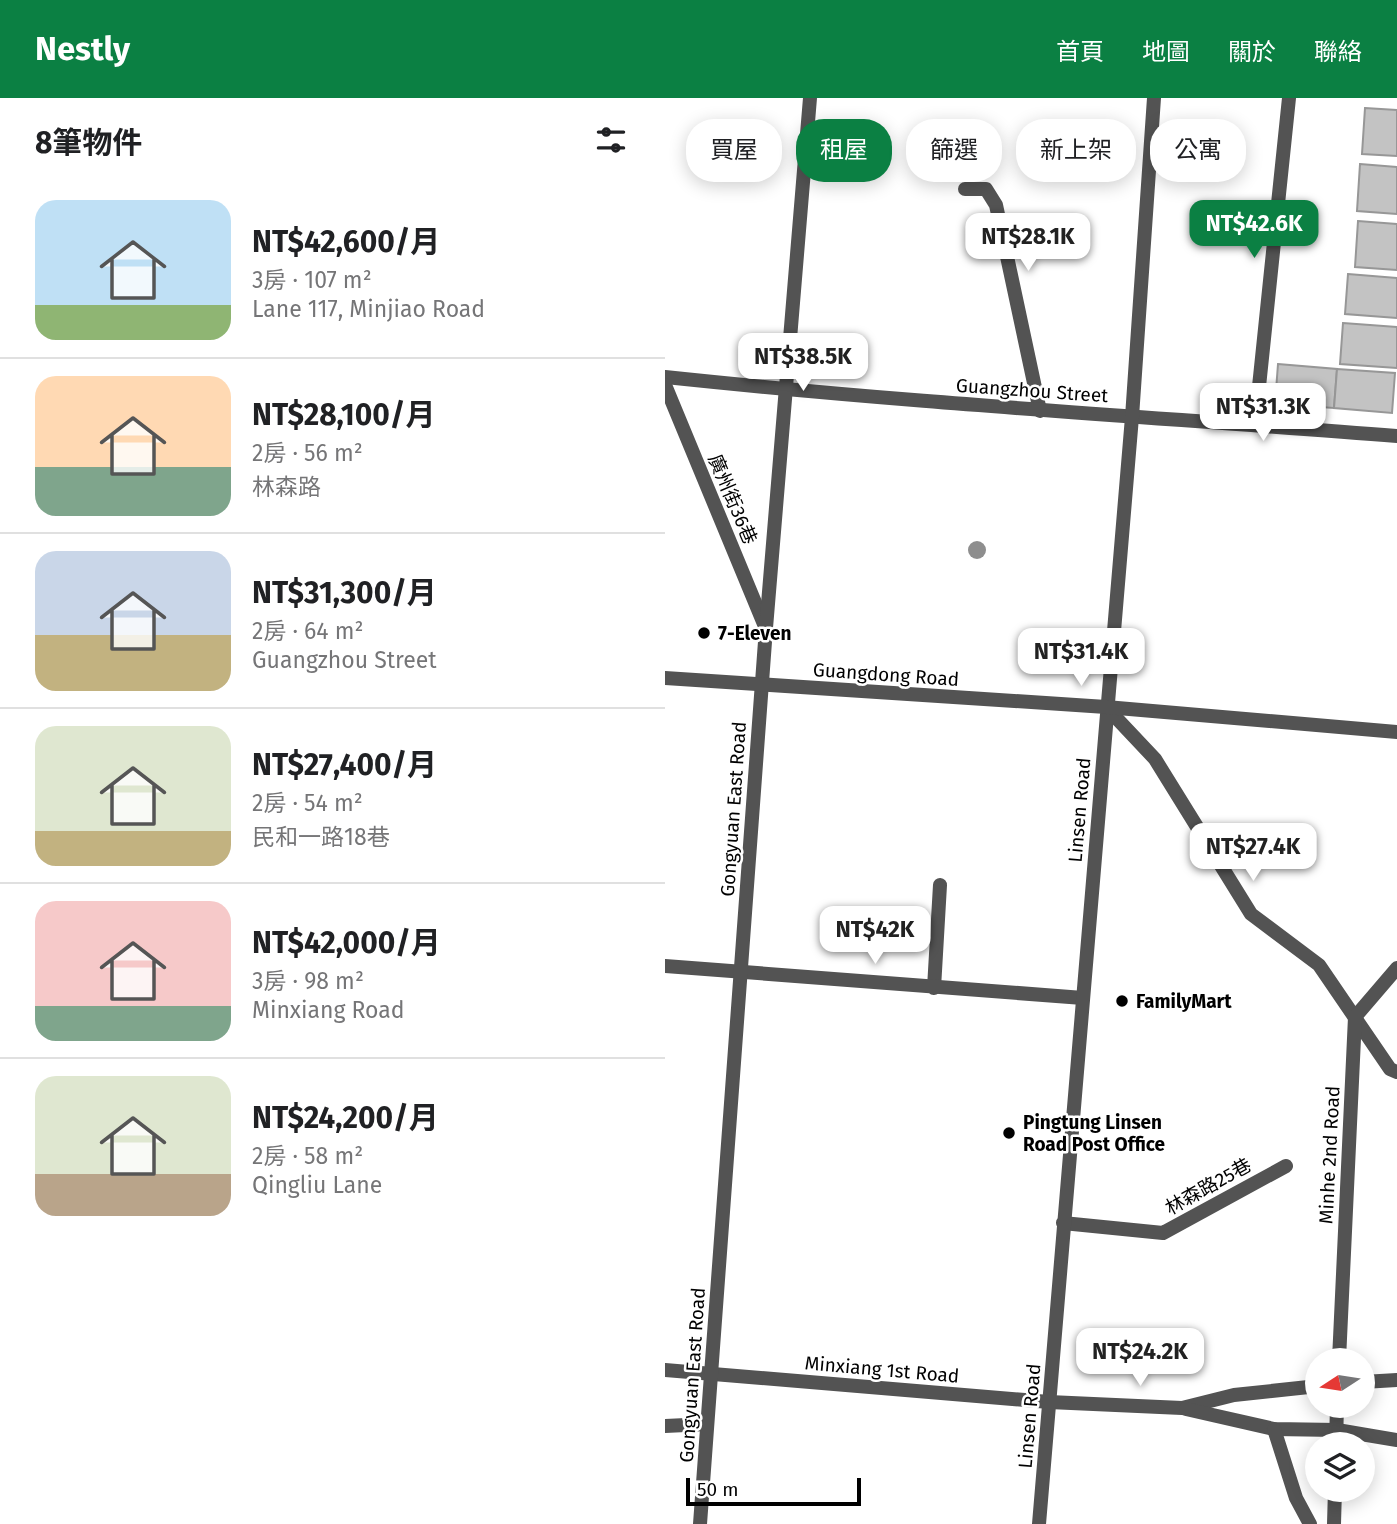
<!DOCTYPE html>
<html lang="zh-TW">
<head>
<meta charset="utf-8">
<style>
  body { margin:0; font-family:"Fira Sans","Noto Sans TC",sans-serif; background:#f6f6f6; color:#202124; height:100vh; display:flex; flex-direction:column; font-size:26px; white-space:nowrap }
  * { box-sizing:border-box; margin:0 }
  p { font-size:23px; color:#757577 }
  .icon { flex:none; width:38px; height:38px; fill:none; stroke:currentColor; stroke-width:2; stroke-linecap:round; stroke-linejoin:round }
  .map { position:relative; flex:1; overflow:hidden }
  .drawer { display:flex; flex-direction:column; background:#fff; width:665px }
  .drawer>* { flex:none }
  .hud { position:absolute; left:21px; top:21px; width:606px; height:63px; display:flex; gap:14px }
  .needle { width:46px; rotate:258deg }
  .controls { position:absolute; left:640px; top:1250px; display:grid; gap:14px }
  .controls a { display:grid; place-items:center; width:70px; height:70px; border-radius:50%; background:#fff; box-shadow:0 4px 18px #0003; font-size:35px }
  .scale { position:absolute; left:21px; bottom:18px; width:175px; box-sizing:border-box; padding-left:7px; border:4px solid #000; border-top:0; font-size:19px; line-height:24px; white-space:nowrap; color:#000; -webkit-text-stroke:5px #fff; paint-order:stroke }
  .price { position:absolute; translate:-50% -60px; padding:0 16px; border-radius:14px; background:#fff; color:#222; font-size:23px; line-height:46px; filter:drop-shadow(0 2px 4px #0008) }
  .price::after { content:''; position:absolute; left:50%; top:42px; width:21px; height:16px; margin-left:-10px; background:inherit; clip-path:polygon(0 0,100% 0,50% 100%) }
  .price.selected { background:#0b8043; color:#fff }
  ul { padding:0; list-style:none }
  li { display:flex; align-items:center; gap:21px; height:175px; padding:0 35px }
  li+li { border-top:2px solid #e0e0e0 }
  li span { display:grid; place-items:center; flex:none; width:196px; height:140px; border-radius:21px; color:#555 }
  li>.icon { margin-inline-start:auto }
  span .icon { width:84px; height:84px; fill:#fffc; stroke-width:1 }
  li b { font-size:30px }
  h2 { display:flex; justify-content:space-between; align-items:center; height:84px; padding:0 35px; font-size:30px }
  .tag { padding:0 24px; border-radius:28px; background:#fff; box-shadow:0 4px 18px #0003; font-size:24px; line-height:63px }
  .tag.selected { background:#0b8043; color:#fff }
  header { display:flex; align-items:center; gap:42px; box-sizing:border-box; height:98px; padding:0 35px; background:#0b8043; color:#fff }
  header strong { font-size:33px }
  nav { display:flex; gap:38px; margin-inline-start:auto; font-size:24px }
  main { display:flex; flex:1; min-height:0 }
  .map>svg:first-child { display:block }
</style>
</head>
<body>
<header>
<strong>Nestly</strong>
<nav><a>首頁</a><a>地圖</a><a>關於</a><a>聯絡</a></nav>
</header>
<main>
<section class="drawer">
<h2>8筆物件<svg class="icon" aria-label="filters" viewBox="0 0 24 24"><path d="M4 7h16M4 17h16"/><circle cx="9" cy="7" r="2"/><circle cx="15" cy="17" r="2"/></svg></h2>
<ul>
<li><span style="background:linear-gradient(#bfe0f5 75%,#8fb573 0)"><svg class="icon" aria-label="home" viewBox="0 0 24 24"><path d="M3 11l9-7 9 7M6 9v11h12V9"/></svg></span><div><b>NT$42,600/月</b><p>3房 · 107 m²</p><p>Lane 117, Minjiao Road</p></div></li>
<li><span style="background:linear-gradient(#ffd9b3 65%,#7fa58c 0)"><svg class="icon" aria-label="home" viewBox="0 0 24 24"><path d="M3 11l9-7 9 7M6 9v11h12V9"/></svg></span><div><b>NT$28,100/月</b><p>2房 · 56 m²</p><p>林森路</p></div></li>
<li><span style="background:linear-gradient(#c9d6e8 60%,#c2b280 0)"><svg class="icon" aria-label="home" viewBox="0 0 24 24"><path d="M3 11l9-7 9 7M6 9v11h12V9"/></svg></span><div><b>NT$31,300/月</b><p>2房 · 64 m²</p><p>Guangzhou Street</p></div></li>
<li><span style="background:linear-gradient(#dfe7d0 75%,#c2b280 0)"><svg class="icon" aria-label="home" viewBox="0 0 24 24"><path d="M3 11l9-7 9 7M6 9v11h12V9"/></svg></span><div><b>NT$27,400/月</b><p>2房 · 54 m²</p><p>民和一路18巷</p></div></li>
<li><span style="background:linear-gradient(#f6c9c9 75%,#7fa58c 0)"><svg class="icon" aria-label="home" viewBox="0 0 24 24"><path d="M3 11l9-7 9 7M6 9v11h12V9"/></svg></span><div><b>NT$42,000/月</b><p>3房 · 98 m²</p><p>Minxiang Road</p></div></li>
<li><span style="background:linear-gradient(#dfe7d0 70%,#b9a48a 0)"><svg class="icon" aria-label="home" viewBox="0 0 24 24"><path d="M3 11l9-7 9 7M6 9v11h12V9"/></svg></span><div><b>NT$24,200/月</b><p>2房 · 58 m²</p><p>Qingliu Lane</p></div></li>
</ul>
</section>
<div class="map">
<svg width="732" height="1426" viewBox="0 0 732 1426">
  <rect width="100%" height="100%" fill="#fff"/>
  <g fill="#c3c3c3" stroke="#979797" stroke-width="2">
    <path d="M 700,10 L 732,12 L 732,58 L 697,56 Z"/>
    <path d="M 695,66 L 732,69 L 732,116 L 692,113 Z"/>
    <path d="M 693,123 L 732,126 L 732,172 L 690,169 Z"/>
    <path d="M 683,176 L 732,180 L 732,220 L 680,216 Z"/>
    <path d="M 678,225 L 732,229 L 732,270 L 675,266 Z"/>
    <path d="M 613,266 L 672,271 L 669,310 L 610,306 Z"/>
    <path d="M 672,271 L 730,275 L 727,315 L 669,310 Z"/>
  </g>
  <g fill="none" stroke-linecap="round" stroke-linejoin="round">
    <path stroke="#535353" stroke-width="14" d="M 269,890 L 275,787"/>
    <g stroke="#535353" stroke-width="14">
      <path d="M 300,91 L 321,91 L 331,107 L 375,313"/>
      <path d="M 0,279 C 244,305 488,319 732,338"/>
      <path d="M 0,287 L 99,526"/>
      <path d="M 590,327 L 624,0"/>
      <path d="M 441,609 L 490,661 L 586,816 L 654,867 L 725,971 L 732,974"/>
      <path d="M 0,868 L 418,900"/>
      <path d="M 398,1125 L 498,1135 L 621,1068"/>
      <path d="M 674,1262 L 690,919 L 732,870"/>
      <path d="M 0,1272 L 384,1304 L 517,1310 L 569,1297 L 653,1288"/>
      <path d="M 698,1284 L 732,1282"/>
      <path d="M 521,1311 L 609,1331 L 672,1332 L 732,1342"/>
      <path d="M 0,1328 L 42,1326"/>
      <path d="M 609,1331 L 631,1400 L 645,1426"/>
      <path d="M 671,1346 L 672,1307"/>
      <path d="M 35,1426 L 101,530 L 145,0"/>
      <path d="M 374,1426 L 467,319 L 489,0"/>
      <path d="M 669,1426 L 670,1391"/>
    </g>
    <path stroke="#535353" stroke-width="14" d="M 0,580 L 441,609 L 732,634"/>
  </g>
  <circle fill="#8e8e8e" cx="312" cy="452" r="9"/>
  <g fill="#000" stroke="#fff" stroke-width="2.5">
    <circle cx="39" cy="535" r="7"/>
    <circle cx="457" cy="903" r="7"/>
    <circle cx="344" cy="1035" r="7"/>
  </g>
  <g text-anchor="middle" stroke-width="5" stroke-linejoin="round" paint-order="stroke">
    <g font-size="19" fill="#000" stroke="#fff">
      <text transform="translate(367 292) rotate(4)" y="7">Guangzhou Street</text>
      <text transform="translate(68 401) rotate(67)" y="7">廣州街36巷</text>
      <text transform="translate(221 576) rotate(4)" y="7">Guangdong Road</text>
      <text transform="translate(68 711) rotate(-86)" y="7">Gongyuan East Road</text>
      <text transform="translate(414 712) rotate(-85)" y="7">Linsen Road</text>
      <text transform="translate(664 1057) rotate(-87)" y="7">Minhe 2nd Road</text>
      <text transform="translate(543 1088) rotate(-29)" y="7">林森路25巷</text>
      <text transform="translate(217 1271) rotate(5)" y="7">Minxiang 1st Road</text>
      <text transform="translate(27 1277) rotate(-86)" y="7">Gongyuan East Road</text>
      <text transform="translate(364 1318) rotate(-85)" y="7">Linsen Road</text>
    </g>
    <g font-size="19" font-weight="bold" fill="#000" stroke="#fff" text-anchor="start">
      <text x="53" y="542">7-Eleven</text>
      <text x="471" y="910">FamilyMart</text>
      <text x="358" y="1031">Pingtung Linsen<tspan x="358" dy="22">Road Post Office</tspan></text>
    </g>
  </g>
</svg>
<div class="controls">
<a><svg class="needle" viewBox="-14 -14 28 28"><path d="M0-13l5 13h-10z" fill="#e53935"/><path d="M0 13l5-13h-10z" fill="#757577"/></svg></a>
<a><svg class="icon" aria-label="layers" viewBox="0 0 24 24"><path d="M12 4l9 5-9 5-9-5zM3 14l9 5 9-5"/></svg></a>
</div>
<div class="scale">50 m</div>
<b class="price selected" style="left:589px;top:162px">NT$42.6K</b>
<b class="price" style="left:363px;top:175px">NT$28.1K</b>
<b class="price" style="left:138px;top:295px">NT$38.5K</b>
<b class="price" style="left:598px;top:345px">NT$31.3K</b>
<b class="price" style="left:416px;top:590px">NT$31.4K</b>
<b class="price" style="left:588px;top:785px">NT$27.4K</b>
<b class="price" style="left:210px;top:868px">NT$42K</b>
<b class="price" style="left:475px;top:1290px">NT$24.2K</b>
<div class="hud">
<a class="tag">買屋</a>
<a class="tag selected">租屋</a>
<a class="tag">篩選</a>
<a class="tag">新上架</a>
<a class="tag">公寓</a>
</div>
</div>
</main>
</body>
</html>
